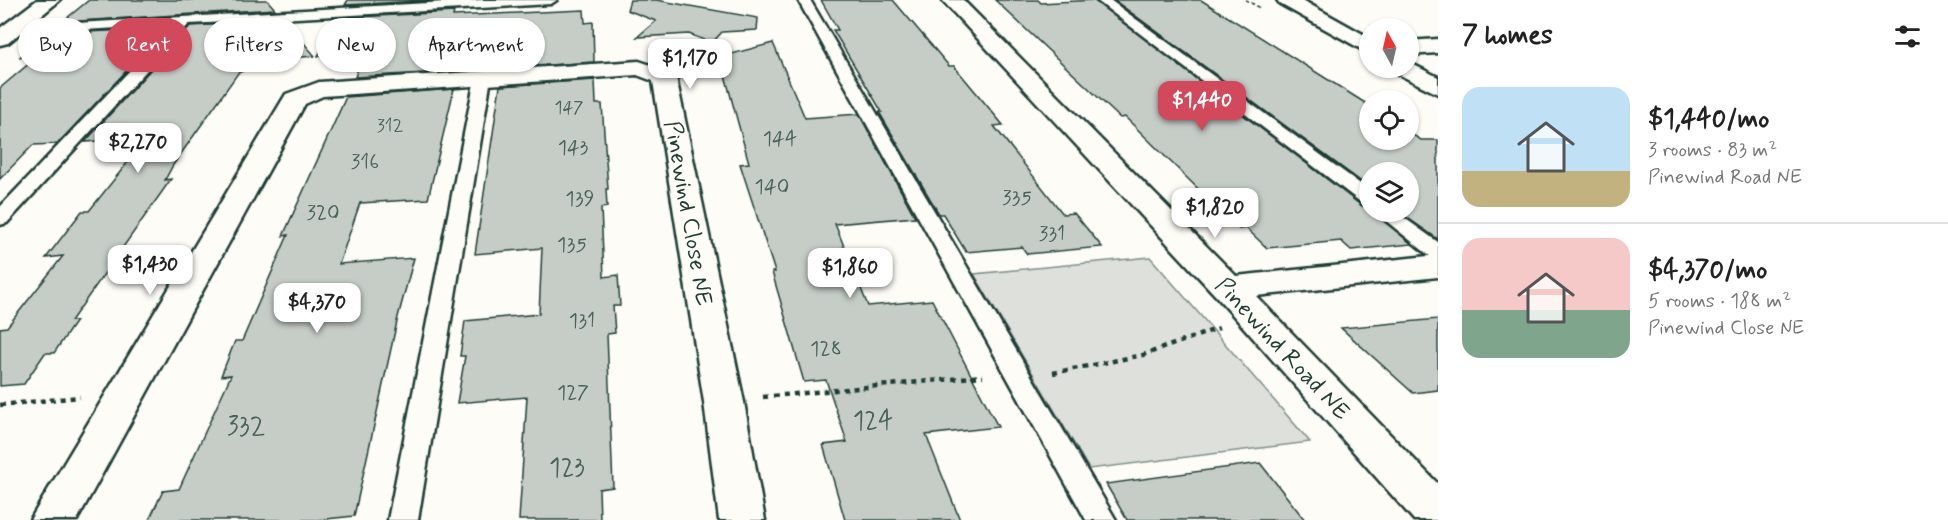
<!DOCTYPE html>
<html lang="en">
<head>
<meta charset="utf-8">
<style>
  body { margin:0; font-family:Mynerve,sans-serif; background:#f6f6f6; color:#222; height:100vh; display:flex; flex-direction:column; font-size:22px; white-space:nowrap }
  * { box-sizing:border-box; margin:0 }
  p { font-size:20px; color:#767676 }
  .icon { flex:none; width:33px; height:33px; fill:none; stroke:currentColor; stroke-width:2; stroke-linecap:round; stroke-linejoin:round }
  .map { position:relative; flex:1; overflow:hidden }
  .details { display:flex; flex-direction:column; background:#fff; width:510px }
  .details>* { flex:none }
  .banner { position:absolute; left:18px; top:18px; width:570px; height:54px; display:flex; gap:12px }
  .needle { width:39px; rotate:352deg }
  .controls { position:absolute; left:1359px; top:18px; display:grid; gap:12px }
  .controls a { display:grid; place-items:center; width:60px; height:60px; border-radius:50%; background:#fff; box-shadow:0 2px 4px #0004; font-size:30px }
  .price { position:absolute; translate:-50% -51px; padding:0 14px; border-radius:12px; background:#fff; color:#222; font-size:20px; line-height:39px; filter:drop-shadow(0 2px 3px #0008) }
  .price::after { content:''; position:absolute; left:50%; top:36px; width:18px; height:14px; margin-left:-9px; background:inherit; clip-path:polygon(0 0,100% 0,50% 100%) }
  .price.active { background:#d1495b; color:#fff }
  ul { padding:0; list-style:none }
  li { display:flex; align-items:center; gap:18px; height:150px; padding:0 24px }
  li+li { border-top:2px solid #e0e0e0 }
  li span { display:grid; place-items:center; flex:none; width:168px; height:120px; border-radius:18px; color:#555 }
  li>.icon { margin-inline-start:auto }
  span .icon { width:72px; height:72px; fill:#fffc; stroke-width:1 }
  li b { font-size:26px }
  h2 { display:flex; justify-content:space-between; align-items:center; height:72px; padding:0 24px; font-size:26px }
  .pill { padding:0 21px; border-radius:27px; background:#fff; box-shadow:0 2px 4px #0004; font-size:21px; line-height:54px }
  .pill.active { background:#d1495b; color:#fff }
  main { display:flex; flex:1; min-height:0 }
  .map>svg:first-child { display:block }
</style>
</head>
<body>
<main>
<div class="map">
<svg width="1438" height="520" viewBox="0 0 1438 520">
  <rect width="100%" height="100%" fill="#fdfcf7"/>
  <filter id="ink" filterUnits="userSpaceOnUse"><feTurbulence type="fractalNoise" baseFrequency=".0167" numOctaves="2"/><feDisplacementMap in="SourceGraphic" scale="12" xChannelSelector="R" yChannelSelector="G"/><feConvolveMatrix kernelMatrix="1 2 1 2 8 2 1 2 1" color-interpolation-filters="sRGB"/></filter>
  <g filter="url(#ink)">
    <path fill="#dde0db" stroke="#7e8e88" stroke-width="1.5" d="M 1150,257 L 1310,442 L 1089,469 L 974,274 Z"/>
    <g fill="#c6cdc7" stroke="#1f3d34" stroke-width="1.5">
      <path d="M 89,0 L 267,0 L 275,9 L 62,22 Z"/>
      <path d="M 348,0 L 441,0 L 345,5 Z"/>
      <path d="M 630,0 L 656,0 L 758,18 L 757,30 L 722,32 L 712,43 L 689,34 L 637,37 L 656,21 L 627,10 Z"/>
      <path d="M 821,0 L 893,0 L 949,66 L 954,66 L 1003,125 L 994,126 L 1063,214 L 1074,213 L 1102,247 L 1027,254 L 1022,247 L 966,252 L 943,214 L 939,214 L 879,112 L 882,112 L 833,30 L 838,30 Z"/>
      <path d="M 995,0 L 1038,0 L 1041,3 L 1094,0 L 1362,206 L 1370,208 L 1370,212 L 1373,212 L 1412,244 L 1351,250 L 1341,241 L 1267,248 L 1246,228 L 1239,229 L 1125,117 L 1120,118 Z"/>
      <path d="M 1114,0 L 1201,0 L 1370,106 L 1370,140 L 1408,140 L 1408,132 L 1421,140 L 1438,140 L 1438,239 L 1399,212 L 1408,212 L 1408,172 L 1370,172 L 1370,188 Z"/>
      <path d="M 584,10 L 585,23 L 593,22 L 594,62 L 503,68 L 505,49 L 466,41 L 459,71 L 355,77 L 363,54 L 318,56 L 338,18 L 454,12 L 453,16 Z"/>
      <path d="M 285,21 L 315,56 L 273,59 L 238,73 L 173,165 L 165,180 L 171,179 L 71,321 L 76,321 L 54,353 L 45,353 L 24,384 L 0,386 L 0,328 L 7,327 L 63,256 L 46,258 L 82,211 L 89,211 L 148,137 L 85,142 L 190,26 Z"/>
      <path d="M 167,28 L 57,144 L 33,145 L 0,179 L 0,88 L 38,56 L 20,57 L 47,34 Z"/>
      <path d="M 773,43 L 805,118 L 859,114 L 915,217 L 835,224 L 868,306 L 932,300 L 998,427 L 926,435 L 960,520 L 845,520 L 823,445 L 847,442 L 826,380 L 804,382 L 772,272 L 775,272 L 740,164 L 749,163 L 720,57 Z"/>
      <path d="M 595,80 L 596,104 L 602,104 L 608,189 L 606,189 L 607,207 L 601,208 L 604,277 L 618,275 L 620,306 L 613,306 L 615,333 L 607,334 L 613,487 L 599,489 L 600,520 L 519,520 L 527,397 L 457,403 L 465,356 L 460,356 L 465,321 L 539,314 L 542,248 L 475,254 L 500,86 Z"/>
      <path d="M 454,89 L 428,199 L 360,203 L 339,264 L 414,258 L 398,317 L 354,516 L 317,520 L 149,520 L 163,491 L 179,489 L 231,375 L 221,376 L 235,341 L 242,341 L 288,235 L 283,236 L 346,97 Z"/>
      <path d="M 1438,319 L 1438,390 L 1413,393 L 1341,328 Z"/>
      <path d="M 1260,463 L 1305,520 L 1127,520 L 1106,484 Z"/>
    </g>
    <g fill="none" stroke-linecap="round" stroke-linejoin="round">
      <g stroke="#1f3d34" stroke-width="5">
        <g id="service">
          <path d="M 481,0 L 557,0 L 551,4 L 189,24 L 7,223 L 0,225 L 0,207 L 173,25 L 11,34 L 4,30 L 6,27 Z"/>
          <path d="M 798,0 L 810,0 L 1116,520 L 1086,520 Z"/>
          <path d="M 1096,0 L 1110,0 L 1370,191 L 1370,206 L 1363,204 Z"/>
          <path d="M 483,73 L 491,78 L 418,520 L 388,520 L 475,78 Z"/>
          <path d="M 1375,212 L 1396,212 L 1438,242 L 1438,259 L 1431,257 Z"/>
        </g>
      </g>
      <g stroke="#1f3d34" stroke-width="5">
        <g id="minor">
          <path d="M 37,0 L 60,0 L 8,43 L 0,45 L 0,28 Z"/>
          <path d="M 942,0 L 963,0 L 1236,276 L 1438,255 L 1438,277 L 1256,296 L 1438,484 L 1438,520 L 1414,520 L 1216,296 Z"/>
          <path d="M 1277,0 L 1302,0 L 1370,38 L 1370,54 L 1280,4 Z"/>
          <path d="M 1438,39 L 1438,53 L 1408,55 L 1408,41 Z"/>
          <path d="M 639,61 L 672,72 L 676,77 L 744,402 L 765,520 L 719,520 L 704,402 L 653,81 L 637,75 L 323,96 L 305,104 L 77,520 L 30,520 L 286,94 L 319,82 Z"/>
          <path d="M 1408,62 L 1438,77 L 1438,94 L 1396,73 L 1392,68 L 1408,68 Z"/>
        </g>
      </g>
      <path stroke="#1f3d34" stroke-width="2" stroke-dasharray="3 3" stroke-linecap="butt" d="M 1246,0 L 1260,8"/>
      <g stroke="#1f3d34" stroke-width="4.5" stroke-dasharray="5 5" stroke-linecap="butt">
        <path d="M 1053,373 L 1143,355 L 1219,328"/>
        <path d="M 763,397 L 983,376"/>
        <path d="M 0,405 L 80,397"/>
      </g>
      <use href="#service" fill="#fdfcf7" fill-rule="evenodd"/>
      <use href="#minor" fill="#fdfcf7" fill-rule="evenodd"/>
    </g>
  </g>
  <g text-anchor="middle" stroke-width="4.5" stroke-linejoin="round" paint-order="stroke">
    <g font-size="18" fill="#496159">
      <text x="569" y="113">147</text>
      <text x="390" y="131">312</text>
    </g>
    <g font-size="21" fill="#496159">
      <text x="780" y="145">144</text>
      <text x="573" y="154">143</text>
      <text x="365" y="168">316</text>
      <text x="772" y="193">140</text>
      <text x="1017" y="204">335</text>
      <text x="580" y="205">139</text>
      <text x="323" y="219">320</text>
      <text x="1052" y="240">331</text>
      <text x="572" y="251">135</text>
      <text x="582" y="327">131</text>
      <text x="826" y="355">128</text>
      <text x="573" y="399">127</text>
    </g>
    <g font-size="24" fill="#1f3d34" stroke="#fdfcf7">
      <text transform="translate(689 213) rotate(80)" y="8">Pinewind Close NE</text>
      <text transform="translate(1283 348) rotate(47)" y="8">Pinewind Road NE</text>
    </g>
    <g font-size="26" fill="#496159">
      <text x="873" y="429">124</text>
      <text x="246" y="434">332</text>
      <text x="567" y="476">123</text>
    </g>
  </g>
</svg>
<div class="controls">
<a><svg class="needle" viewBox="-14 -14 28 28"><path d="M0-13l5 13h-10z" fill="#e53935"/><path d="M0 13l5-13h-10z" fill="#767676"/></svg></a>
<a><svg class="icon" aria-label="locate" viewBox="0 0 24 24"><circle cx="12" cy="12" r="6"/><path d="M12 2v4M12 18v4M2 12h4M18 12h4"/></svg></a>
<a><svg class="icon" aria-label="layers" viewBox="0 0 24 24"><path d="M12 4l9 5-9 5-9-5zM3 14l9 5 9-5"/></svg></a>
</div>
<b class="price" style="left:690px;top:90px">$1,170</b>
<b class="price active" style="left:1202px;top:132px">$1,440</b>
<b class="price" style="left:138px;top:174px">$2,270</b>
<b class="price" style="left:1215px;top:239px">$1,820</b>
<b class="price" style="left:150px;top:296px">$1,430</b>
<b class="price" style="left:850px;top:299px">$1,860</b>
<b class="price" style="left:317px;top:334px">$4,370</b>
<div class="banner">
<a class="pill">Buy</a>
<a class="pill active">Rent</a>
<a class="pill">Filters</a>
<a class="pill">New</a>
<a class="pill">Apartment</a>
</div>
</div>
<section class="details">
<h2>7 homes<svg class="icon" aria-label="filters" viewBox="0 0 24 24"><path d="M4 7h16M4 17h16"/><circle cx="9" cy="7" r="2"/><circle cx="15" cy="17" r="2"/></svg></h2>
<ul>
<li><span style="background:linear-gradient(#bfe0f5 70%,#c2b280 0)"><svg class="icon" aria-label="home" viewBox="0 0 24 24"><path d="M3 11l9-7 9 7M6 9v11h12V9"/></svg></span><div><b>$1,440/mo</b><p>3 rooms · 83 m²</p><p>Pinewind Road NE</p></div></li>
<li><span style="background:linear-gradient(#f6c9c9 60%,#7fa58c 0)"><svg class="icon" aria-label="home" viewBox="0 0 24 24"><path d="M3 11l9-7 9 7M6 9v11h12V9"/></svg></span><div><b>$4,370/mo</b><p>5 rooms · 188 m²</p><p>Pinewind Close NE</p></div></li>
</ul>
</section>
</main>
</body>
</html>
